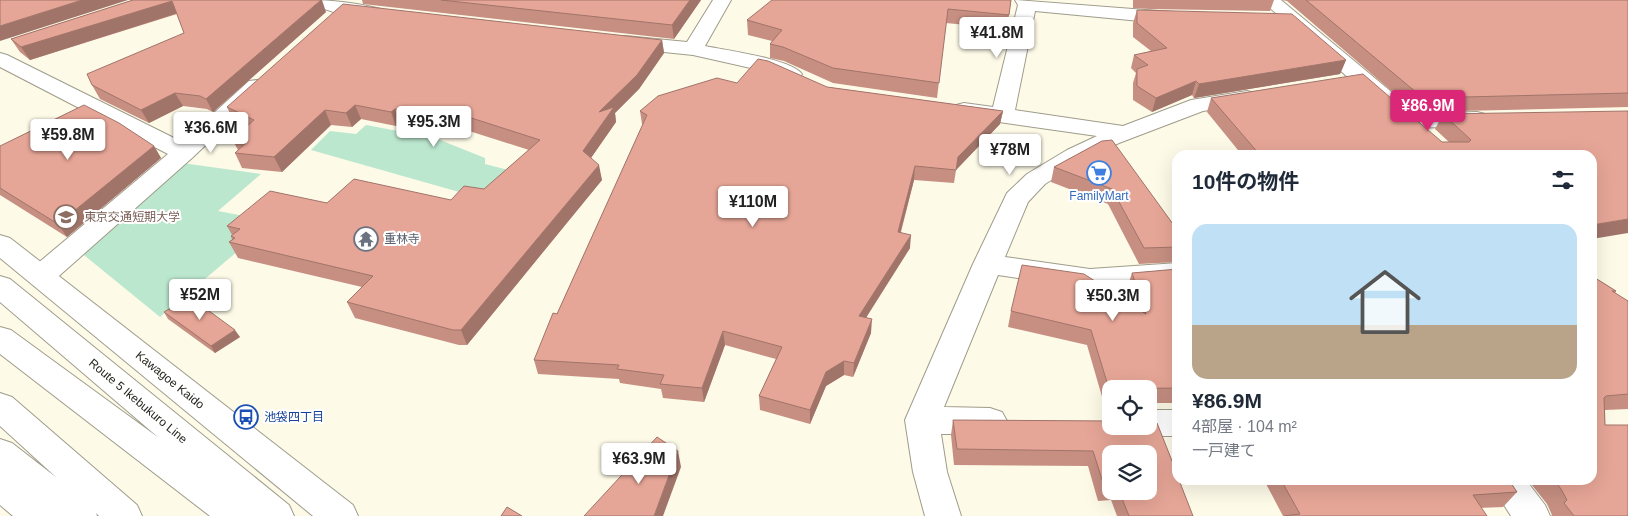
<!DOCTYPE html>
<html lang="ja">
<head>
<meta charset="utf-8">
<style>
  body { margin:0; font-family:Arial,"Noto Sans JP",sans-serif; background:#f2f2f3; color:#1f2937; height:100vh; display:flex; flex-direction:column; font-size:19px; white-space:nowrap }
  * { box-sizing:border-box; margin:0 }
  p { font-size:16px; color:#747a83 }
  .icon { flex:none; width:28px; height:28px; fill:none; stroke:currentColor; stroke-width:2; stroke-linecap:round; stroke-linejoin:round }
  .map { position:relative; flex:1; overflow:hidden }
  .sheet { position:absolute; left:1172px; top:150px; width:425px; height:335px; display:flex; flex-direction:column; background:#fff; border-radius:15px; box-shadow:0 5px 20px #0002 }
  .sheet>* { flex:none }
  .buttons { position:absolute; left:1102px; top:380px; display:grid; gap:10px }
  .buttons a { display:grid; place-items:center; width:55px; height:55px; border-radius:10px; background:#fff; box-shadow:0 5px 20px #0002; font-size:25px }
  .price { position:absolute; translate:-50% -42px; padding:0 11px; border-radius:5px; background:#fff; color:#222; font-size:16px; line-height:32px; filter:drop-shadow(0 1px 2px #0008) }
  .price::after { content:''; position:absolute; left:50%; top:30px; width:15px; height:11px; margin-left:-8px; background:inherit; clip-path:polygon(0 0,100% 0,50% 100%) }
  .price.active { background:#db2777; color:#fff }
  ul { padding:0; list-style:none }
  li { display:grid; align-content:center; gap:10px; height:265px; padding:0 20px }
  li span { display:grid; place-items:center; height:155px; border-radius:15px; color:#555 }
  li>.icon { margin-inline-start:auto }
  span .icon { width:90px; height:90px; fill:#fffc; stroke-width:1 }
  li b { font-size:21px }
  h2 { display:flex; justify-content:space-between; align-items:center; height:60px; padding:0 20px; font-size:21px }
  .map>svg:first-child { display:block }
</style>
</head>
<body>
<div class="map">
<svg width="1628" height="516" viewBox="0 0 1628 516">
  <rect width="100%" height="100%" fill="#fdfae8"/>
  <g fill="#bbe7ce">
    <path d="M 366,125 L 435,138 L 485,158 L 485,164 L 523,174 L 498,203 L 311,150 L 330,131 L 356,134 Z"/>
    <path d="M 182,163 L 261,174 L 218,211 L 260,219 L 245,245 L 160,317 L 79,251 Z"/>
  </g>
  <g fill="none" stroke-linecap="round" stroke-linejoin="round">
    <g stroke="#9f9c8b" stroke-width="2">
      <g id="street">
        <path d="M 308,0 C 332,0 357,3 381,9 L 384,13 L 381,17 C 358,23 331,11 310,4 Z"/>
        <path d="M 713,0 L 731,0 L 705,46 C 725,50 791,59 802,74 L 799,79 L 791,80 L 769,72 L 693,55 L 625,48 L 618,46 L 615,42 L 618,38 L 625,36 L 687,42 Z"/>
        <path d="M 1015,0 L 1172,12 L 1179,14 L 1182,18 L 1179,22 L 1172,24 L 1035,11 L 1015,110 L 1123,126 L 1191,100 L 1247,91 L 1255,93 L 1258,98 L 1255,103 L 1203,111 L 1119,143 L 1083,160 L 1045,184 L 1028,202 L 1005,257 L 1090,269 L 1178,263 L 1178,282 L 1090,289 L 998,275 L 944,407 L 990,408 L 1002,412 L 1007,421 L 1002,430 L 990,434 L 941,434 L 947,472 L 961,516 L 925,516 L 913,472 L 905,420 L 973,264 L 1007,193 L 1027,174 L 1067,150 L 1097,136 L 964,117 L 956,115 L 953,110 L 956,105 L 964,103 L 993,107 L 1018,5 Z"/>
        <path d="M 1261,0 L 1281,0 L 1395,95 L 1398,100 L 1395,105 L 1387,107 L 1379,105 Z"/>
        <path d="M 0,53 L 7,55 L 182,142 L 249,81 L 257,80 L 265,81 L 268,86 L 192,158 L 51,283 L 41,286 L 31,283 L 27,276 L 31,269 L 168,154 L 0,67 Z"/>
        <path d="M 1477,112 L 1485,114 L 1488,119 L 1485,124 L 1477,126 L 1411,128 L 1403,126 L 1400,121 L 1403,116 L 1411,114 Z"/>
        <path d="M 1149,410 L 1178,410 L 1178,436 L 1149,436 L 1137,432 L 1134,426 L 1149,426 Z"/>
        <path d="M 1488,480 L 1526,480 L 1545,505 L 1550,516 L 1511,516 Z"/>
      </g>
    </g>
    <g stroke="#9f9c8b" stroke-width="2">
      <g id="highway">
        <path d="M 0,235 L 10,238 L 353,505 L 358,516 L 313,516 L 0,258 Z"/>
        <path d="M 0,276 L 10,279 L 289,505 L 294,516 L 210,516 L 0,354 L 0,327 L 11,330 L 159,438 L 0,302 Z"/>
        <path d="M 0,393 L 12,397 L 137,505 L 142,516 L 99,516 L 96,513 L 97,516 L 13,516 L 0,505 L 0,439 L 12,443 L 57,478 L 0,426 Z"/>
      </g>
    </g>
    <use href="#street" fill="#fff" fill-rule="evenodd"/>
    <use href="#highway" fill="#fff" fill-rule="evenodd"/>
  </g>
  <g fill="#c68f82" fill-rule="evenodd">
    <path d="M 133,0 L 326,12 L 213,112 L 207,109 L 183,106 L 149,123 L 100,99 L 92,85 L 184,33 L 177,14 L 30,60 L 20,52 L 11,39 Z"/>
    <path d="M 362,0 L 701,0 L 674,39 L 363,4 Z"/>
    <path d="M 1011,0 L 1007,29 L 946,23 L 937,98 L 833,83 L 784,61 L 770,58 L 770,44 L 772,41 L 748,35 L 747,20 Z"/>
    <path d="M 1133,0 L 1276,0 L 1274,0 L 1270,11 L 1150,9 L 1133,8 Z"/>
    <path d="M 1282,0 L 1628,0 L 1628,107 L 1416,112 L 1287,1 Z"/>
    <path d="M 1137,10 L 1346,60 L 1340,74 L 1194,98 L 1192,95 L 1152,112 L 1133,100 L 1133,83 L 1136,73 L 1131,68 L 1134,55 L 1151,51 L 1133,37 L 1133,23 Z"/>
    <path d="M 662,40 L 664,53 L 639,89 L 615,113 L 616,122 L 591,158 L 602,180 L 467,345 L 459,345 L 355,318 L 347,302 L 362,287 L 238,258 L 229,242 L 232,240 L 231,236 L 232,235 L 227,226 L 327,203 L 451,200 L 484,189 L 529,150 L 466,130 L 456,137 L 400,123 L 396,126 L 361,119 L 352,127 L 331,125 L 282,172 L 242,168 L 235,153 L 238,150 L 232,139 L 246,127 L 234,122 L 227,107 Z"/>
    <path d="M 737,83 L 827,87 L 1003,111 L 1000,124 L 956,170 L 954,183 L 914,180 L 901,232 L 910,248 L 866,318 L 871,333 L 853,377 L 844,375 L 826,386 L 810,424 L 760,410 L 759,396 L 776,359 L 725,345 L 704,402 L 663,398 L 661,389 L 620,383 L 619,379 L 538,374 L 534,360 L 557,314 L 643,124 L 642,124 L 640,111 Z"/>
    <path d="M 1211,98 L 1442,142 L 1449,142 L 1435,129 L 1443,114 L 1592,155 L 1242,155 L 1207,112 Z"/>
    <path d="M 1102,141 L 1173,224 L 1178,225 L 1178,262 L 1139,264 L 1108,204 L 1051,182 L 1054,167 Z"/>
    <path d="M 0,146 L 154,146 L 161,158 L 67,237 L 0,195 Z"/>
    <path d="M 1178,186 L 1178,209 L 1172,201 Z"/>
    <path d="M 1178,269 L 1178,403 L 1149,403 L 1151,409 L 1149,415 L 1149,389 L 1111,389 L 1111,409 L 1105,407 L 1087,345 L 1008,327 L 1011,311 L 1133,306 L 1127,288 L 1132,273 Z"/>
    <path d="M 1592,276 L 1616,291 L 1615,293 L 1628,301 L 1628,409 L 1605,410 L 1605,425 L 1628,516 L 1551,516 L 1552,515 L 1547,504 L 1528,480 L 1592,480 Z"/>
    <path d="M 164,312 L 240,337 L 215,353 L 168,319 Z"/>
    <path d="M 953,420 L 1111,421 L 1193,516 L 1117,516 L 1111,500 L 1098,501 L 1088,466 L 954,465 L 951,435 ZM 1111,454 L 1149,491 L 1111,491 Z"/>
    <path d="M 1264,480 L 1509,480 L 1517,492 L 1503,507 L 1283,516 Z"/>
  </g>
  <g fill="#a1746a">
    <path d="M 82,0 L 128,0 L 0,41 L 0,26 Z"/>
    <path d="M 321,0 L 322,0 L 326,12 L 213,112 L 206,99 Z"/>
    <path d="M 690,0 L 701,0 L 674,39 L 672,25 Z"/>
    <path d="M 172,1 L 178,13 L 30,60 L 21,47 Z"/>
    <path d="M 662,40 L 664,53 L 639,89 L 615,113 L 616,122 L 586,165 L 583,151 L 599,112 Z"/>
    <path d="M 1346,60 L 1340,74 L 1194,98 L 1199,84 Z"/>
    <path d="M 1196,81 L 1192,95 L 1152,112 L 1156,98 Z"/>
    <path d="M 175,93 L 183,106 L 149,123 L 141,110 Z"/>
    <path d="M 355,105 L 361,119 L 352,127 L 346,113 Z"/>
    <path d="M 395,109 L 400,123 L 396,126 L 391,112 Z"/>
    <path d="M 325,110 L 331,125 L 282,172 L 274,157 Z"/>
    <path d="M 1003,111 L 1000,124 L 956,170 L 954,183 L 958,157 Z"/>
    <path d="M 462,115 L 466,130 L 456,137 L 451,123 Z"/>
    <path d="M 154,146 L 161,158 L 67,237 L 58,224 Z"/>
    <path d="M 599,165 L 602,180 L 467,345 L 461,330 Z"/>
    <path d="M 915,166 L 914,180 L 897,245 L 898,232 Z"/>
    <path d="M 1628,219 L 1628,233 L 1592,239 L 1592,225 Z"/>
    <path d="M 911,235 L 910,248 L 858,330 L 859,316 Z"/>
    <path d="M 872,319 L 871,333 L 853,377 L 854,363 Z"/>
    <path d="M 235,330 L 240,337 L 215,353 L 211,346 Z"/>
    <path d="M 723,331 L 725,345 L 704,402 L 702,388 Z"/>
    <path d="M 844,361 L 844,375 L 826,386 L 810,424 L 810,410 L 826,372 Z"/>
    <path d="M 678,451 L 681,467 L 663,516 L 654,516 Z"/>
  </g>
  <g fill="#e6a697" stroke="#a1746a">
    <path d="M 0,0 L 82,0 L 0,26 Z"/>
    <path d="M 133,0 L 321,0 L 206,99 L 200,96 L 175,93 L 141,110 L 92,85 L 87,74 L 184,33 L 172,1 L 21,47 L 11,39 Z"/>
    <path d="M 441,0 L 690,0 L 672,25 Z"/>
    <path d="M 772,0 L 1011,0 L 1009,15 L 948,9 L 939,83 L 833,68 L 783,47 L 770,44 L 782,30 L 747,20 Z"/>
    <path d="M 1306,0 L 1628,0 L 1628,93 L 1423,98 Z"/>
    <path d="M 343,4 L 662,40 L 637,75 L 599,112 L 614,107 L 583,151 L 599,165 L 461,330 L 453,330 L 347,302 L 373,276 L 229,242 L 235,238 L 231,236 L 240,229 L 227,226 L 270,191 L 327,203 L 354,179 L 451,200 L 464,186 L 484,189 L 540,140 L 462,115 L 451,123 L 395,109 L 391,112 L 355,105 L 346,113 L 325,110 L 274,157 L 235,153 L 248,141 L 232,139 L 254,120 L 227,107 Z"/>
    <path d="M 1137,10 L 1292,14 L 1346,60 L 1199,84 L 1196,81 L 1156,98 L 1137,86 L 1137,69 L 1148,65 L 1134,55 L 1167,48 L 1137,23 Z"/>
    <path d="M 758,59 L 768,61 L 827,87 L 1003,111 L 958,157 L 956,170 L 915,166 L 898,232 L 911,235 L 859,316 L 872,319 L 854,363 L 844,361 L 826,372 L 810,410 L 759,396 L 782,347 L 723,331 L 702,388 L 660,384 L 664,375 L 617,369 L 619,365 L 534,360 L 553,313 L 557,314 L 647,115 L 640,111 L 658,96 L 717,78 L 737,83 Z"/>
    <path d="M 1363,74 L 1442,142 L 1469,142 L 1471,140 L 1443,114 L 1628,111 L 1628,219 L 1592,225 L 1592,155 L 1260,155 L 1211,98 Z"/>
    <path d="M 84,105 L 119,123 L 154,146 L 58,224 L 0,188 L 0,146 Z"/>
    <path d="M 1112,140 L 1173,224 L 1178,225 L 1178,247 L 1144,248 L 1112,189 L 1054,167 L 1102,141 Z"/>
    <path d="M 1022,265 L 1084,274 L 1146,314 L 1132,273 L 1178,269 L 1178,388 L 1111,389 L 1111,392 L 1110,392 L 1091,330 L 1011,311 Z"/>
    <path d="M 1592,276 L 1616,291 L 1612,291 L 1628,301 L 1628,394 L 1606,396 L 1604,398 L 1605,425 L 1628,425 L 1628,516 L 1574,516 L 1564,503 L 1567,500 L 1561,489 L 1554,480 L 1592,480 Z"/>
    <path d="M 190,297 L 235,330 L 211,346 L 164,312 Z"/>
    <path d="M 953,420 L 1111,421 L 1111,426 L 1149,426 L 1149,420 L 1157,423 L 1178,476 L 1178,480 L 1179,480 L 1193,516 L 1129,516 L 1119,491 L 1149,491 L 1149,454 L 1111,454 L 1111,485 L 1104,486 L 1093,451 L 957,449 Z"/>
    <path d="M 657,437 L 678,451 L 654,516 L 584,516 Z"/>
    <path d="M 1281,480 L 1509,480 L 1517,492 L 1473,495 L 1487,516 L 1284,516 L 1300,514 Z"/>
    <path d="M 507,507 L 522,516 L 501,516 Z"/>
  </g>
  <defs>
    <g id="supermarket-ring" transform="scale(1.25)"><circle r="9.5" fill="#fff" stroke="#3f7fe0" stroke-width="1.5"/><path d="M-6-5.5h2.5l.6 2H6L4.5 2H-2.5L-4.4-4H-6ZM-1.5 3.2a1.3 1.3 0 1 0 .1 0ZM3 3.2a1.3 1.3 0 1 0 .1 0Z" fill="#3f7fe0"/></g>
    <g id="school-ring" transform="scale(1.25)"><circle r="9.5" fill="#fff" stroke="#8d6e63" stroke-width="1.5"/><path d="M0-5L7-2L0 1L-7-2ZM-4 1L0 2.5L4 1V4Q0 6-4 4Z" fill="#8d6e63"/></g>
    <g id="temple-ring" transform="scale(1.25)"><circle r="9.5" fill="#fff" stroke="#6b7280" stroke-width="1.5"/><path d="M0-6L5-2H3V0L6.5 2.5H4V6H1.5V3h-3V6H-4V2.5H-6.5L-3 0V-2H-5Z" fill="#6b7280"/></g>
    <g id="bus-ring" transform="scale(1.25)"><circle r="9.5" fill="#fff" stroke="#1a4fb4" stroke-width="1.5"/><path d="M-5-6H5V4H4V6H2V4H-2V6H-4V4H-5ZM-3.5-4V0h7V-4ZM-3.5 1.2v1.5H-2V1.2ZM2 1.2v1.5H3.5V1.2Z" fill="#1a4fb4"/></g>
  </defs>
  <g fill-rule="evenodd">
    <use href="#supermarket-ring" x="1099" y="173"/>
    <use href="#school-ring" x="66" y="217"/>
    <use href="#temple-ring" x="366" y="239"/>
    <use href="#bus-ring" x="246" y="417"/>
  </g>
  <g text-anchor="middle" stroke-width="4" stroke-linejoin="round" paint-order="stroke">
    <g font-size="12" fill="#366cbe" stroke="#fff">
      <text x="1099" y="200">FamilyMart</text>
    </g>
    <g font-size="12" fill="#785e54" stroke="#fff" text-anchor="start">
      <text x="84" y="221">東京交通短期大学</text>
    </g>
    <g font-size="12" fill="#5b616d" stroke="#fff" text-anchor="start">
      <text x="384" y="243">重林寺</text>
    </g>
    <g font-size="12" fill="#201f19" stroke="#fff">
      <text transform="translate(170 380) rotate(39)" y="4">Kawagoe Kaido</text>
      <text transform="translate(138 401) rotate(40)" y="4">Route 5 Ikebukuro Line</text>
    </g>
    <g font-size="12" fill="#164399" stroke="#fff" text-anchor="start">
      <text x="264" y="421">池袋四丁目</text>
    </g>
  </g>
</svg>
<div class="buttons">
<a><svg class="icon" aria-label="locate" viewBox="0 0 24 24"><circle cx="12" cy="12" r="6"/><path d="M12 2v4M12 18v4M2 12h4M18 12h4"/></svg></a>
<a><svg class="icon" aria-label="layers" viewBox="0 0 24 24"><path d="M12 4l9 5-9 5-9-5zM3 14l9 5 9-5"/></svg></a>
</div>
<b class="price" style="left:997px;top:59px">¥41.8M</b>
<b class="price active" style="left:1428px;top:132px">¥86.9M</b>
<b class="price" style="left:434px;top:148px">¥95.3M</b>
<b class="price" style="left:211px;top:154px">¥36.6M</b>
<b class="price" style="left:68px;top:161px">¥59.8M</b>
<b class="price" style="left:1010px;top:176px">¥78M</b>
<b class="price" style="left:753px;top:228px">¥110M</b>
<b class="price" style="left:200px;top:321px">¥52M</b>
<b class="price" style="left:1113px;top:322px">¥50.3M</b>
<b class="price" style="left:639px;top:485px">¥63.9M</b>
<section class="sheet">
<h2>10件の物件<svg class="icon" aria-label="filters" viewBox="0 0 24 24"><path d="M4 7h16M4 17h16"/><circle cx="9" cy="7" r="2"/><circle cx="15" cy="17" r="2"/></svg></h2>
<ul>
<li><span style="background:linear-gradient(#bfe0f5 65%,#b9a48a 0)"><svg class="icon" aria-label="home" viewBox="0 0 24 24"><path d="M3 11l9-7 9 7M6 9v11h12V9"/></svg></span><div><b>¥86.9M</b><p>4部屋 · 104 m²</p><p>一戸建て</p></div></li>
</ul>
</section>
</div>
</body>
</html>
